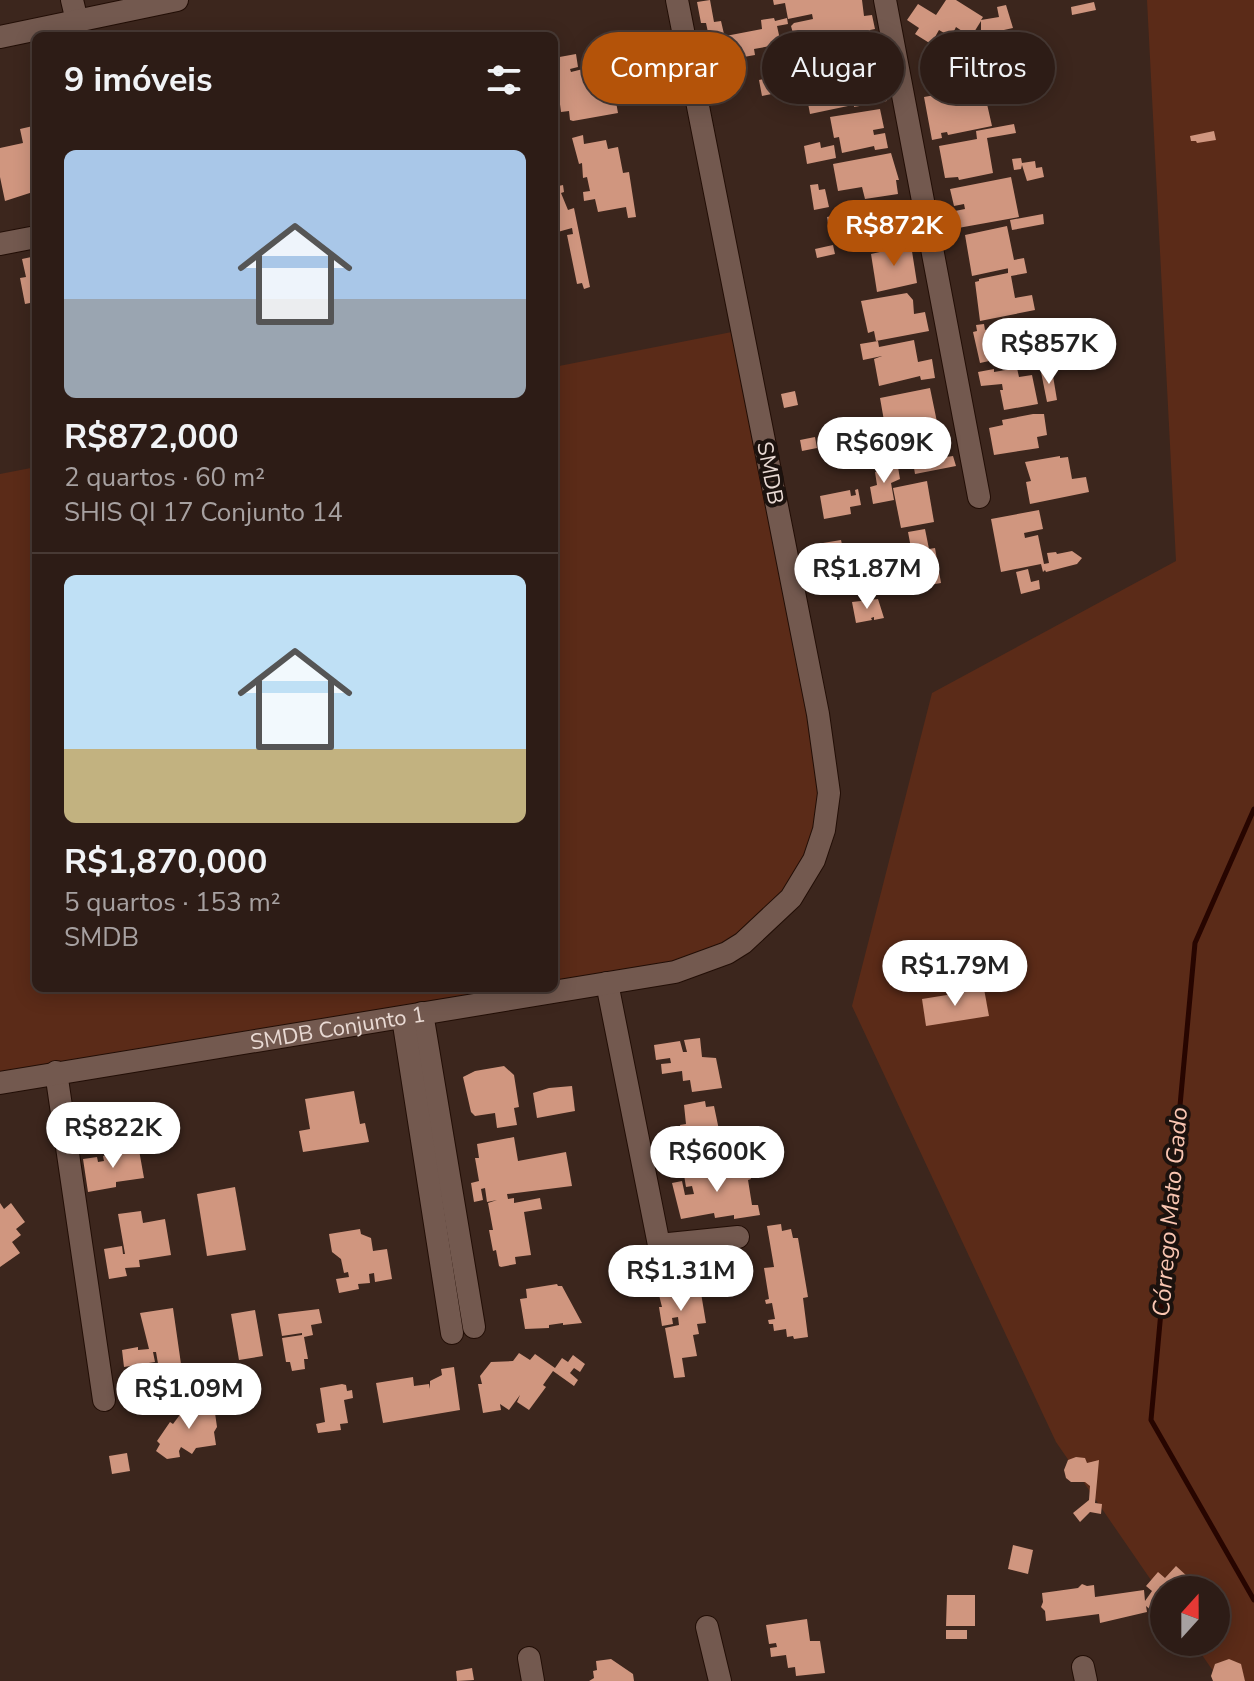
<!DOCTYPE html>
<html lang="pt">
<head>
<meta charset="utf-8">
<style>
  body { margin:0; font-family:"Nunito Sans",sans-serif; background:#35251f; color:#f1f3f6; height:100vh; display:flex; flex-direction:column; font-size:30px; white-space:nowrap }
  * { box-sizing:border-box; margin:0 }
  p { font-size:26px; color:#a7a1a1 }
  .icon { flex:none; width:44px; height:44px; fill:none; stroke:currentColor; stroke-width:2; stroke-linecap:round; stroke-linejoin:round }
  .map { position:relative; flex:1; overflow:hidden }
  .sheet { position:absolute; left:32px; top:32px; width:526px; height:960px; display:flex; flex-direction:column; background:#2d1c16; border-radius:12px; box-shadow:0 4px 20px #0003,0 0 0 2px #483a35 }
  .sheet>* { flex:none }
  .guide { position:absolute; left:582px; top:32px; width:552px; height:72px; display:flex; gap:16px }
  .needle { width:52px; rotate:21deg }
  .fabs { position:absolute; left:1150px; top:1576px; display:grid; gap:16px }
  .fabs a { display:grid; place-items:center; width:80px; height:80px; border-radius:50%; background:#2d1c16; box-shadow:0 4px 20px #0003,0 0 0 2px #483a35; font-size:40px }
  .price { position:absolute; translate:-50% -68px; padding:0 18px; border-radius:28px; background:#fff; color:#222; font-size:26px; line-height:52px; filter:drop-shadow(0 2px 4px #0008) }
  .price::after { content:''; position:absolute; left:50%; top:48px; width:24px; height:18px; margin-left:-12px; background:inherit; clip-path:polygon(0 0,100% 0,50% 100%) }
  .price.active { background:#b45309; color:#fff }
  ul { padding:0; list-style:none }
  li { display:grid; align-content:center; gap:16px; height:424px; padding:0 32px }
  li+li { border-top:2px solid #483a35 }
  li span { display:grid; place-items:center; height:248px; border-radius:12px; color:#555 }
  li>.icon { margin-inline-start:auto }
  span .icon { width:144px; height:144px; fill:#fffc; stroke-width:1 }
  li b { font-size:34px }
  h2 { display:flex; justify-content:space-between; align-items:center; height:96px; padding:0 32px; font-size:34px }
  .chip { padding:0 28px; border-radius:36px; background:#2d1c16; box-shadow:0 4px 20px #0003,0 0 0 2px #483a35; font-size:28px; line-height:72px }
  .chip.active { background:#b45309; color:#fff }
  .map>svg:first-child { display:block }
</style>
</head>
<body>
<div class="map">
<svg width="1254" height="1681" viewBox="0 0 1254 1681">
  <rect width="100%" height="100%" fill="#3c261d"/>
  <g fill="#5b2b18">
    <path d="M 1147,0 L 1254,0 L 1254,1681 L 1220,1681 L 1193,1642 L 1216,1642 L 1216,1590 L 1164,1590 L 1164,1599 L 1056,1442 L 852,1006 L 932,693 L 1176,561 Z"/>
    <path d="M 742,330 L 829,793 C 822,851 809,882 766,922 C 754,933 742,946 727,953 C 711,961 692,966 675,972 L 0,1083 L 0,474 L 36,467 L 36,988 L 554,988 L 554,367 Z"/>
  </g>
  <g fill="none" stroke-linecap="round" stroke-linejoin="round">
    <path stroke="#270500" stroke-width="5" d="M 1254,809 L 1195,943 L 1151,1420 L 1254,1600"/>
  </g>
  <g fill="#d0967f">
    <path d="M 710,0 L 714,22 L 721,21 L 724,34 L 709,37 L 706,23 L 701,23 L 697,2 Z"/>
    <path d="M 773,0 L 862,0 L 864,16 L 872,15 L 875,29 L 870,30 L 875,55 L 821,66 L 815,42 L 783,48 L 782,40 L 794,37 L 791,26 L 794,23 L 813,19 L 812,14 L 788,19 L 785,3 L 774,5 Z"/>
    <path d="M 946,0 L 956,0 L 983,17 L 981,20 L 999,17 L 997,7 L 1006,5 L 1013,28 L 981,35 L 981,21 L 971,37 L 956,27 L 951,37 L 939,30 L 931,44 L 915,34 L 919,28 L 907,20 L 918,4 L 936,15 Z"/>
    <path d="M 1094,2 L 1096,10 L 1072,15 L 1071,7 Z"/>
    <path d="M 774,18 L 775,21 L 787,18 L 788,24 L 777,26 L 781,44 L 754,49 L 755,55 L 738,58 L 738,54 L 724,57 L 722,50 L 713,52 L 710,39 L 762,29 L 761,20 Z"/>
    <path d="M 971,42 L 979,80 L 941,87 L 940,82 L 929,84 L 924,57 L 935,55 L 934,50 Z"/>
    <path d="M 576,54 L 578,67 L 570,69 L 571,72 L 583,69 L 585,79 L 611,74 L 618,113 L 573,121 L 570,120 L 569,111 L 561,112 L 554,58 Z"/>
    <path d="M 864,62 L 867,78 L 882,75 L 887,101 L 854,107 L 854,102 L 848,103 L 848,106 L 810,114 L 805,87 L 834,84 L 830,65 L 841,63 L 842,67 Z"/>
    <path d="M 1010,64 L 1017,98 L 987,104 L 992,126 L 948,135 L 947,132 L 941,133 L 942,138 L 932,140 L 924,97 L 984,86 L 983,81 L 987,80 L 985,69 Z"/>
    <path d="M 787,72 L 791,90 L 762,96 L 759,80 L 764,79 L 763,76 Z"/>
    <path d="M 880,109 L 884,128 L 873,130 L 874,135 L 885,133 L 888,148 L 875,150 L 874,146 L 842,153 L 839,137 L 834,138 L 830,117 Z"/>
    <path d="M 1014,124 L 1016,133 L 987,138 L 993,173 L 959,180 L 958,177 L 945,178 L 939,146 L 977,139 L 976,131 Z"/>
    <path d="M 33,126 L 36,129 L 36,191 L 5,201 L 0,177 L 0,148 L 23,143 L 20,129 Z"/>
    <path d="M 1214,131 L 1216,140 L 1197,143 L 1196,141 L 1191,141 L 1190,136 Z"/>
    <path d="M 583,135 L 584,144 L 606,140 L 608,149 L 618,147 L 623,173 L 629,172 L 636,217 L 628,218 L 626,207 L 598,212 L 595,199 L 584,201 L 583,192 L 590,191 L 587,177 L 583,178 L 582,163 L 579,164 L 572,138 Z"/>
    <path d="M 820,142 L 821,148 L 834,145 L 836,158 L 807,164 L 804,146 Z"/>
    <path d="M 891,153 L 899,180 L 896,180 L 898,194 L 865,199 L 862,187 L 838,191 L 833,164 Z"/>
    <path d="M 1021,158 L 1022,163 L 1035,161 L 1036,168 L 1042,167 L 1044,177 L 1027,181 L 1022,165 L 1021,169 L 1014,170 L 1012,159 Z"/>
    <path d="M 1011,177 L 1019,217 L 958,228 L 955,211 L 965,209 L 964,204 L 954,206 L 950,189 Z"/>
    <path d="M 818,184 L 819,190 L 825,189 L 829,207 L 814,210 L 810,185 Z"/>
    <path d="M 563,185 L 564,192 L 561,193 L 568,210 L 574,208 L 590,287 L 584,289 L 582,283 L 577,284 L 567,235 L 573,234 L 572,228 L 554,233 L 554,187 Z"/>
    <path d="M 900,203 L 903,219 L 898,220 L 899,227 L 906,226 L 908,238 L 873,244 L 871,236 L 879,234 L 878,232 L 841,239 L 839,232 L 830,234 L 827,217 L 851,212 L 854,227 L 859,227 L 856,212 Z"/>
    <path d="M 1043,214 L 1044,224 L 1012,230 L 1010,220 Z"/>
    <path d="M 1007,226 L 1014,260 L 1024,258 L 1027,273 L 1011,276 L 1015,298 L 1032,295 L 1035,310 L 980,321 L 975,282 L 979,281 L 979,279 L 1008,273 L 1008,268 L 1014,267 L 972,276 L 965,235 Z"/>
    <path d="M 833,245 L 835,254 L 817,258 L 815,249 Z"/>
    <path d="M 911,245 L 917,283 L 877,292 L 871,254 Z"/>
    <path d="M 36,256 L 36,326 L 33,326 L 30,303 L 25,304 L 20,278 L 26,277 L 22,259 Z"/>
    <path d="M 907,293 L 913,300 L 914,314 L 925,312 L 929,331 L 876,341 L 874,331 L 868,333 L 861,301 Z"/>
    <path d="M 1024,322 L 1036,324 L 1037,328 L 1032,330 L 1033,333 L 1036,332 L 1040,350 L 980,363 L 973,332 L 977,331 L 976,325 L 984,324 L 985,330 Z"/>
    <path d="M 914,340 L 918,362 L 932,359 L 935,378 L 921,380 L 920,376 L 879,386 L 874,359 L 882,356 L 863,360 L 860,344 L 878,341 L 879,347 Z"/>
    <path d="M 1017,368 L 1019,377 L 1032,375 L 1038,404 L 1004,410 L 1000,390 L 1003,390 L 1002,384 L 981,386 L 978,372 L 994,369 L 994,372 Z"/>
    <path d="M 1052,370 L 1057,400 L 1047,402 L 1041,372 Z"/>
    <path d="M 930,388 L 937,422 L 910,427 L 910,431 L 890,435 L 889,431 L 886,432 L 880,398 Z"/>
    <path d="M 795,391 L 798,405 L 784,408 L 781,394 Z"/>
    <path d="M 1033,414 L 1044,414 L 1047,435 L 1037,437 L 1039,448 L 994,455 L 989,428 L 1003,425 L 1002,420 Z"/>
    <path d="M 879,425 L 881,436 L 858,440 L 856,429 Z"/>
    <path d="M 939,436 L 946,457 L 953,456 L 956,466 L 915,474 L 911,450 L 915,450 L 913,441 Z"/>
    <path d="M 815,437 L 817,448 L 802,451 L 800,440 Z"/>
    <path d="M 1060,456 L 1060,458 L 1068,457 L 1072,479 L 1086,477 L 1089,492 L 1030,504 L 1026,482 L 1031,481 L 1025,462 Z"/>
    <path d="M 898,467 L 900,479 L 891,483 L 894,500 L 873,504 L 870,487 L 877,485 L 875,472 Z"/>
    <path d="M 927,481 L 934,522 L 901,528 L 893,488 Z"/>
    <path d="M 858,489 L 861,505 L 850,507 L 851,514 L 824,519 L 820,496 L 850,490 L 851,496 L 856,495 L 855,490 Z"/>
    <path d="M 1039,510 L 1043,529 L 1024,533 L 1025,538 L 1038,535 L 1044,564 L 1049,563 L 1047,553 L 1056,552 L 1057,554 L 1072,551 L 1082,558 L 1077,564 L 1046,572 L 1045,570 L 1043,572 L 1041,564 L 1001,572 L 991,519 Z"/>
    <path d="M 925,529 L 929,549 L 935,548 L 941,583 L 900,590 L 893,553 L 895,550 L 906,548 L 906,551 L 916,549 L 911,548 L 908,532 Z"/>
    <path d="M 841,540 L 844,553 L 825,556 L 823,543 Z"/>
    <path d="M 882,552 L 885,566 L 873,568 L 871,554 Z"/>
    <path d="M 1028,569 L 1031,582 L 1039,580 L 1040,589 L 1021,594 L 1016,572 Z"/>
    <path d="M 878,599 L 884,618 L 874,620 L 874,617 L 871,618 L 872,620 L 856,623 L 852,602 Z"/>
    <path d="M 984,989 L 989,1016 L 926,1026 L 922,999 Z"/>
    <path d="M 700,1038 L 702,1057 L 716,1058 L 722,1088 L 692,1092 L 690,1080 L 683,1081 L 682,1071 L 662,1074 L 661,1064 L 671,1063 L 670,1058 L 656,1060 L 654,1045 L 680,1041 L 683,1052 L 687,1052 L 684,1040 Z"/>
    <path d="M 504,1066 L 514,1075 L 519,1107 L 514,1108 L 517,1125 L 497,1128 L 495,1113 L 475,1116 L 471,1112 L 463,1077 L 475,1071 Z"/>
    <path d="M 572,1086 L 575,1111 L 537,1118 L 533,1093 L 549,1088 Z"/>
    <path d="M 354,1091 L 360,1124 L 365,1123 L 369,1142 L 303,1152 L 299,1131 L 310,1129 L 305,1099 Z"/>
    <path d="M 705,1101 L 706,1107 L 714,1106 L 719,1130 L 735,1127 L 737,1137 L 742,1136 L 744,1147 L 704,1155 L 696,1155 L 695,1151 L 688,1152 L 688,1155 L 664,1159 L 660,1132 L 673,1129 L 674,1136 L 682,1134 L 680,1125 L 686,1124 L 684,1105 Z"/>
    <path d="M 514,1137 L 518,1161 L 566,1152 L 572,1186 L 507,1194 L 508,1199 L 514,1198 L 514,1203 L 540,1198 L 542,1209 L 524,1212 L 531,1255 L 515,1257 L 516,1264 L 501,1267 L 499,1266 L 496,1250 L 493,1251 L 489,1230 L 493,1230 L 488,1203 L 497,1200 L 487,1202 L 485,1188 L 481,1189 L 483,1200 L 474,1202 L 471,1183 L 479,1181 L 475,1158 L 479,1158 L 477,1144 Z"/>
    <path d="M 127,1147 L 128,1152 L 139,1150 L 144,1178 L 116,1182 L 116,1187 L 88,1192 L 83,1159 L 97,1157 L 98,1162 L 104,1161 L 103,1156 L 120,1153 L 119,1148 Z"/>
    <path d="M 749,1164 L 751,1179 L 748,1180 L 752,1205 L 758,1205 L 760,1215 L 734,1219 L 734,1215 L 715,1218 L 714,1213 L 681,1219 L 672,1183 L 682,1181 L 685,1195 L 694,1194 L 692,1186 L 686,1187 L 684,1175 Z"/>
    <path d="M 235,1187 L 246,1250 L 207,1256 L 197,1194 Z"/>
    <path d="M 0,1203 L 4,1209 L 11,1203 L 25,1222 L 16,1229 L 21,1235 L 12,1242 L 20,1253 L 0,1267 Z"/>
    <path d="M 141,1211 L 143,1223 L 165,1219 L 171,1255 L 139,1260 L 140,1267 L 125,1268 L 127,1276 L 109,1279 L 104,1249 L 122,1246 L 123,1254 L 125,1254 L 118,1214 Z"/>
    <path d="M 781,1224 L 782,1231 L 791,1229 L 793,1238 L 798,1238 L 808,1297 L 803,1298 L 808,1337 L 794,1339 L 793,1336 L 787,1337 L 786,1329 L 774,1331 L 773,1324 L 769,1324 L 768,1320 L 775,1319 L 772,1303 L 766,1304 L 765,1300 L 769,1299 L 764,1268 L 774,1267 L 767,1226 Z"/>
    <path d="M 360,1229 L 361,1234 L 371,1238 L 373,1251 L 387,1249 L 392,1279 L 375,1282 L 374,1273 L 369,1274 L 370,1283 L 358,1284 L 359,1289 L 339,1293 L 336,1279 L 349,1277 L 348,1272 L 344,1273 L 341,1259 L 332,1252 L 329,1234 Z"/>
    <path d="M 700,1265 L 702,1274 L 698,1275 L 706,1323 L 697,1324 L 699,1334 L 693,1335 L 697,1356 L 682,1358 L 685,1377 L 674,1378 L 665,1328 L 679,1325 L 678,1317 L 672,1318 L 673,1324 L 662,1326 L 659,1307 L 662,1307 L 654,1275 L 671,1272 L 672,1278 L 680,1276 L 678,1268 Z"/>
    <path d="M 557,1284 L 558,1286 L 562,1286 L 582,1323 L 563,1325 L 563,1323 L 549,1325 L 549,1328 L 525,1329 L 520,1299 L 527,1298 L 526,1289 Z"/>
    <path d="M 173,1308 L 182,1371 L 160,1375 L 156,1352 L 153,1352 L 155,1362 L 124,1367 L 122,1350 L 138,1347 L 138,1350 L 149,1349 L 140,1313 Z"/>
    <path d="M 319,1309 L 322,1323 L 311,1325 L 313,1335 L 304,1337 L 308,1359 L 304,1359 L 305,1369 L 292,1371 L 290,1362 L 286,1362 L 282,1338 L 302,1335 L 302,1333 L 282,1336 L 278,1314 Z"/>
    <path d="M 255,1310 L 263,1356 L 239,1360 L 231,1314 Z"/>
    <path d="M 519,1353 L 530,1360 L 535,1354 L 555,1368 L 562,1358 L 568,1362 L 573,1355 L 585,1364 L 580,1372 L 574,1368 L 570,1373 L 578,1380 L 574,1386 L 553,1371 L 543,1385 L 546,1387 L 529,1410 L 517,1402 L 520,1395 L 509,1410 L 500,1404 L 501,1410 L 483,1413 L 478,1384 L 482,1384 L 480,1376 L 491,1362 L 513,1361 Z"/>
    <path d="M 454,1367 L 460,1410 L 383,1423 L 376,1383 L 413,1377 L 414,1386 L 429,1384 L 430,1389 L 430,1381 L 442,1375 L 441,1369 Z"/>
    <path d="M 342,1384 L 346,1385 L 347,1391 L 352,1390 L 353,1398 L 344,1400 L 348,1423 L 340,1424 L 341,1430 L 318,1433 L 316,1424 L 325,1422 L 320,1388 Z"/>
    <path d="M 209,1402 L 210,1407 L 214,1406 L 217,1427 L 214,1432 L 216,1445 L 196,1448 L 192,1454 L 181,1447 L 179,1451 L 180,1457 L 167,1459 L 156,1451 L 160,1444 L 157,1441 L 170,1422 L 173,1424 L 179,1416 L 178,1409 Z"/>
    <path d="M 127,1453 L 130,1471 L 112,1474 L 109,1456 Z"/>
    <path d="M 1076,1457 L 1085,1458 L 1087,1463 L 1099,1460 L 1095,1503 L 1102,1504 L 1101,1514 L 1090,1512 L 1080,1522 L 1073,1513 L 1089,1500 L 1090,1486 L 1085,1482 L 1071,1482 L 1066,1478 L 1064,1470 L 1068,1460 Z"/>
    <path d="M 1013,1545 L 1033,1550 L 1028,1574 L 1008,1569 Z"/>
    <path d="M 1176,1566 L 1188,1577 L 1176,1590 L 1164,1590 L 1164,1610 L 1162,1608 L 1159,1612 L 1153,1612 L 1146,1606 L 1147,1612 L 1100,1623 L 1099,1614 L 1046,1621 L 1045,1611 L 1041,1607 L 1043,1602 L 1042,1593 L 1078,1588 L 1082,1584 L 1087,1586 L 1094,1585 L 1095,1597 L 1144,1590 L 1145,1601 L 1152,1591 L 1146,1586 L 1158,1572 L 1165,1578 Z"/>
    <path d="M 947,1595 L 975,1595 L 975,1626 L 946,1626 Z"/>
    <path d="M 807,1619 L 810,1641 L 820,1641 L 825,1673 L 796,1676 L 795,1667 L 788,1668 L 786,1655 L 771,1657 L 770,1648 L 777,1647 L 776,1643 L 769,1644 L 766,1625 Z"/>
    <rect x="946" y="1630" width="21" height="9"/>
    <path d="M 611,1659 L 633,1674 L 634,1681 L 589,1681 L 594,1678 L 593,1671 L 597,1670 L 596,1661 Z"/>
    <path d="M 1229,1659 L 1241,1664 L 1245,1681 L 1213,1681 L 1211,1676 L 1215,1664 Z"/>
    <path d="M 472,1668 L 474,1680 L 457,1681 L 456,1671 Z"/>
  </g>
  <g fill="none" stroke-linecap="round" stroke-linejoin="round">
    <g stroke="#220e06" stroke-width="24">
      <g id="minor">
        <path d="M 72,0 L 77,21"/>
        <path d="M 885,0 L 979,497"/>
        <path d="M 0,37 L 177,0"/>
        <path d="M 0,244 L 36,237"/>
        <path d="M 607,983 L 659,1245 L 738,1237"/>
        <path d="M 422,1013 L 474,1327"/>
        <path d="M 403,1018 L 452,1333"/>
        <path d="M 56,1072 L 104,1400"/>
        <path id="s1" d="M 0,1083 L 675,972 L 727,953 L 743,943 L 791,898 L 814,860 L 824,830 L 829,793 L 818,714 L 677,0"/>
        <path d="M 707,1627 L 720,1681"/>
        <path d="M 529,1658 L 533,1681"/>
        <path d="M 1083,1667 L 1086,1681"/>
      </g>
    </g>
    <use href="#minor" stroke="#73594f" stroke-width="22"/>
  </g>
  <g text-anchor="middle" stroke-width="8" stroke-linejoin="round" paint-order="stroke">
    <g font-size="22" fill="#e9dad4" stroke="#1c120e">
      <text transform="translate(771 473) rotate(79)" y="8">SMDB</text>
      <text dy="8" stroke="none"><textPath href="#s1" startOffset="342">SMDB Conjunto 1</textPath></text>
    </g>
    <g font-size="24" font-style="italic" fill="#fac6b2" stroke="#1c120e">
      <text transform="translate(1170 1212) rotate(-85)" y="8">Córrego Mato Gado</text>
    </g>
  </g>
</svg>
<div class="fabs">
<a><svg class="needle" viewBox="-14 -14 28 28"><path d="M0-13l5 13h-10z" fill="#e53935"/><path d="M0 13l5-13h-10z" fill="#a7a1a1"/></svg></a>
</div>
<b class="price active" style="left:894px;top:268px">R$872K</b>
<b class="price" style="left:1049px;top:386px">R$857K</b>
<b class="price" style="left:884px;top:485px">R$609K</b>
<b class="price" style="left:867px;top:611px">R$1.87M</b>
<b class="price" style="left:955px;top:1008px">R$1.79M</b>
<b class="price" style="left:113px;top:1170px">R$822K</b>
<b class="price" style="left:717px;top:1194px">R$600K</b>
<b class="price" style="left:681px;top:1313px">R$1.31M</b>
<b class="price" style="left:189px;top:1431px">R$1.09M</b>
<div class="guide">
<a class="chip active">Comprar</a>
<a class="chip">Alugar</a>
<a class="chip">Filtros</a>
</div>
<section class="sheet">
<h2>9 imóveis<svg class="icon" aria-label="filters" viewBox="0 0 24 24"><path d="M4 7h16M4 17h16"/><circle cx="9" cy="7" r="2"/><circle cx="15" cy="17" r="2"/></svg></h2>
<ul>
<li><span style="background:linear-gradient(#a9c7e8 60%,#9aa5b1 0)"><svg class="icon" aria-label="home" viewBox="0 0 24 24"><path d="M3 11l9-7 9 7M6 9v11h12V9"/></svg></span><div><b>R$872,000</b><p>2 quartos · 60 m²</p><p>SHIS QI 17 Conjunto 14</p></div></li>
<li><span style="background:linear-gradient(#bfe0f5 70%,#c2b280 0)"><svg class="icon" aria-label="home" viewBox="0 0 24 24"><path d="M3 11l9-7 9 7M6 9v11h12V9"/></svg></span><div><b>R$1,870,000</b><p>5 quartos · 153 m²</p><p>SMDB</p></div></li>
</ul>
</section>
</div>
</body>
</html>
